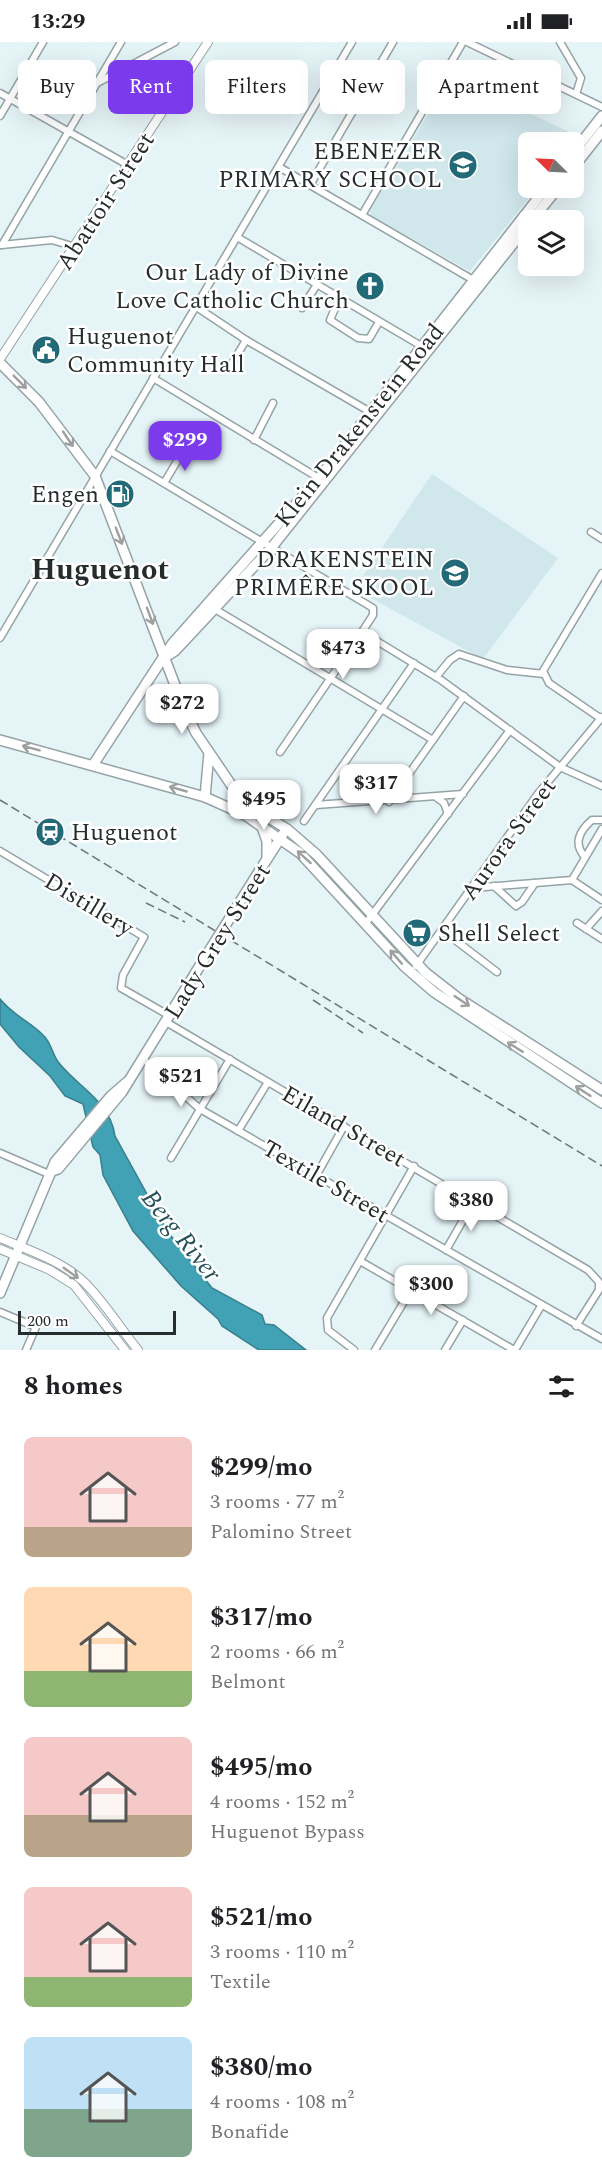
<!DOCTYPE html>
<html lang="en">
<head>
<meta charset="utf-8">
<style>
  body { margin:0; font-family:Spectral,serif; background:#f2f2f2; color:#202124; height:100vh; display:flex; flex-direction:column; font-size:22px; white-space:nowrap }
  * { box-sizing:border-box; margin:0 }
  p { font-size:20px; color:#757577 }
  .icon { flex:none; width:33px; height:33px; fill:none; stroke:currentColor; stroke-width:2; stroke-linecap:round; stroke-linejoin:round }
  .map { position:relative; height:1308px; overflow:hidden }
  .panel { display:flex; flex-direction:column; background:#fff; flex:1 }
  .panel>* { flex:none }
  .top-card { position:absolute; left:18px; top:18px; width:567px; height:54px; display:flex; gap:12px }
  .needle { width:39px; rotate:294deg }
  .fabs { position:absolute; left:518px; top:90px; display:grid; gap:12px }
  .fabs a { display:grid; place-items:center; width:66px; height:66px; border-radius:9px; background:#fff; box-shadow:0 6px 24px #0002; font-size:30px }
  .scale { position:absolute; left:18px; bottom:15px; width:158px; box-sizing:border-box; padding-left:6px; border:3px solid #272c2d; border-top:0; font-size:16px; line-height:21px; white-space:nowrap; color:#272c2d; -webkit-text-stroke:4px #fff; paint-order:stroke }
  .price { position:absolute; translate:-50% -51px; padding:0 14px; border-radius:12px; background:#fff; color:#222; font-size:20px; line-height:39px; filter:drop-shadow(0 2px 3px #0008) }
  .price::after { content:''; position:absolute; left:50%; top:36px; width:18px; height:14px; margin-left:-9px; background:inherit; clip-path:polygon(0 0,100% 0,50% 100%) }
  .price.active { background:#7c3aed; color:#fff }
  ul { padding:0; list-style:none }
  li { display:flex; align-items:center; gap:18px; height:150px; padding:0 24px }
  li span { display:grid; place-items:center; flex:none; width:168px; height:120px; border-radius:9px; color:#555 }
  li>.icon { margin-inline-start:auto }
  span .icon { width:72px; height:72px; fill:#fffc; stroke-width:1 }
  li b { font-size:26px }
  h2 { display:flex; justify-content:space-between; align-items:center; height:72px; padding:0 24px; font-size:26px }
  .chip { padding:0 21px; border-radius:9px; background:#fff; box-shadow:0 6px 24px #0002; font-size:21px; line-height:54px }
  .chip.active { background:#7c3aed; color:#fff }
  .status { display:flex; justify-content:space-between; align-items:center; height:42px; padding:0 30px; background:#fff; direction:ltr }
  .status svg { height:16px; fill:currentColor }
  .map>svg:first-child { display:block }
</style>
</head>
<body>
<div class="status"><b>13:29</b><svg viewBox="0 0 49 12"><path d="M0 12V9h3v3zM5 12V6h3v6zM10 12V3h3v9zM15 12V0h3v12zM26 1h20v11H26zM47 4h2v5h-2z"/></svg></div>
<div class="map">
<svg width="602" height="1308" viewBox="0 0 602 1308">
  <rect width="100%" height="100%" fill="#e5f4f7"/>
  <g fill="#d0e7ec">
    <path d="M 451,34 L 567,89 L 575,98 L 573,101 L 528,100 L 528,146 L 537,146 L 470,229 L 371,174 L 370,168 Z"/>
    <path d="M 432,432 L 558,516 L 483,617 L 354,547 Z"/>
  </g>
  <path fill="#40a2b4" stroke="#387f8c" stroke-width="1.5" d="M 0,957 C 14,974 29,979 43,993 C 52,1001 52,1013 59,1021 C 79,1046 110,1059 115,1094 L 168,1190 L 212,1246 L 262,1273 L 265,1282 L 274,1283 L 306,1308 L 259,1308 L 222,1284 L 218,1277 L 181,1244 L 133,1189 L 103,1133 L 100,1113 L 93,1105 L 83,1062 L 65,1054 L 50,1034 L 19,1005 L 0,982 Z"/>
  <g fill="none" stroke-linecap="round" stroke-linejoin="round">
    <g stroke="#96a3a6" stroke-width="9">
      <g id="minor">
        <path d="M 467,0 L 602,65"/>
        <path d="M 560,0 L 581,36 L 576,52"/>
        <path d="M 99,40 L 175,0"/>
        <path d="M 0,51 L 128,123"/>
        <path d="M 321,53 L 352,71"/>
        <path d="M 0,74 L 43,0"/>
        <path d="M 279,125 L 475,239"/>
        <path d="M 310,143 L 393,0"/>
        <path d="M 362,173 L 463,0"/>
        <path d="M 237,195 L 423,305"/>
        <path d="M 1,203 L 52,198 L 75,205"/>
        <path d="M 2,203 L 121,0"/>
        <path d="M 339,257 L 330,278 L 358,296 L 369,297 L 379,280"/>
        <path d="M 195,264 L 246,298 L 372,371"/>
        <path d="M 302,266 L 316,244"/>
        <path d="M 230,325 L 246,298"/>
        <path d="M 153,336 L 322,438"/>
        <path d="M 254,398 L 273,361"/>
        <path d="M 110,409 L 373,566 L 373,573 L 362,590 L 280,710"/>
        <path d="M 164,441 L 185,406"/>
        <path d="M 591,490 L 602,497"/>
        <path d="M 213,566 L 433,698"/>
        <path d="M 362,590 L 441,638 L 560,725 L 602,744"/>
        <path d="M 0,596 L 352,0"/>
        <path d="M 436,635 L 450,618 L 459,612 L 507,628 L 544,632"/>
        <path d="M 600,676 L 549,641 L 543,629 L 602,531"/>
        <path d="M 436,755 L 444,761 L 448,772"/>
        <path d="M 389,760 L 464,654"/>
        <path d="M 316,763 L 463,752"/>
        <path d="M 304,779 L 414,621"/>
        <path d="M 0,809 L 144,895 L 123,933 L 121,946 L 170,974"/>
        <path d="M 585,815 C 573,802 579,789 592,778 L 602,778"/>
        <path d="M 572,838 L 602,787"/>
        <path d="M 494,844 L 516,864 L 522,860 L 535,841"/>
        <path d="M 472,846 L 572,838 L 602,858"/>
        <path d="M 366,881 L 510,688"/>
        <path d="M 577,881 L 602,897"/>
        <path d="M 586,887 L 602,869"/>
        <path d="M 442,888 L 497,930"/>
        <path d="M 416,924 L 537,753 L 602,675"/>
        <path d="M 166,980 L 588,1228 L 599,1240 L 599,1248 L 576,1284"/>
        <path d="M 143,1017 L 200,1067 L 602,1297"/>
        <path d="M 238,1089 L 268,1040"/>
        <path d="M 0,1111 L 51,1133"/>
        <path d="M 171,1116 L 230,1017"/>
        <path d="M 316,1134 L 344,1084"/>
        <path d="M 446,1208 L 474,1159"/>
        <path d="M 360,1219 L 514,1308"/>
        <path d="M 0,1270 L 36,1285 L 26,1308"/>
        <path d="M 354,1308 L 328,1288 L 327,1276 L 414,1124"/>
        <path d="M 375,1308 L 411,1248"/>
        <path d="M 445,1308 L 463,1278"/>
        <path d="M 515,1308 L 541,1264"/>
      </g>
    </g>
    <g stroke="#96a3a6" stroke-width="10">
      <g id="tertiary">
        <path d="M 0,317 L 208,0"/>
        <path d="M 0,1196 C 28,1208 60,1218 83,1239 C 104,1259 119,1285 138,1308"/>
        <path d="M 0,1207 L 50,1228 L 74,1243 L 125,1308"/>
      </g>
    </g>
    <g stroke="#96a3a6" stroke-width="12">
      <g id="secondary">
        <path d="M 573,111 L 602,74"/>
        <path d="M 573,126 L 602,89"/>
        <path d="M 532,178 L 558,146"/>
        <path d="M 0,321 L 39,360 L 95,434 L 183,664 L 196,691 L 234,747 L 255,767 L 287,787 L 317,813 L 426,931 L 458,956 L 602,1048"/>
        <path d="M 167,614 L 175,609 L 272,505 L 528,183"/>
        <path d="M 0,698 L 205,755 L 245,773 L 300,811 L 404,924 L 434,950 L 602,1061"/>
        <path d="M 93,723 L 172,602 L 319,436 L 546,146"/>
        <path d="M 205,755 L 209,711"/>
        <path d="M 262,785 L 267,799 L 267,815"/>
        <path d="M 260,828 L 283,792"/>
        <path d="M 52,1129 L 58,1127 L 122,1050 L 196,930"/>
        <path d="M 0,1251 L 55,1120 L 111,1054 L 127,1040"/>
      </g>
    </g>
    <use href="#minor" stroke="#fff" stroke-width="6"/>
    <use href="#tertiary" stroke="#fff" stroke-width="8"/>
    <use href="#secondary" stroke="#fff" stroke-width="9"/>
    <g stroke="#6c7476" stroke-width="1.5" stroke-dasharray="9 4.5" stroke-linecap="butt">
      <path d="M 0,758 L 602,1124"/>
      <path d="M 146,861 L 185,880"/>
      <path d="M 313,958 L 363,991"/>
    </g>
    <g stroke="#96a3a6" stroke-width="12" stroke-linecap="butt">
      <path id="secondary-bridge" d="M 196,930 L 260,828"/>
    </g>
    <use href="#secondary-bridge" stroke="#fff" stroke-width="9"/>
  </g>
  <defs><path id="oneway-shaft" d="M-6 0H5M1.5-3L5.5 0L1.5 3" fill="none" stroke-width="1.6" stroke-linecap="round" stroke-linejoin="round" transform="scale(1.5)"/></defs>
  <g stroke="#9ea0a0">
    <use href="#oneway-shaft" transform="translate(20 340) rotate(45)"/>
    <use href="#oneway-shaft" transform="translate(68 397) rotate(56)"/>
    <use href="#oneway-shaft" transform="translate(119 494) rotate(69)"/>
    <use href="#oneway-shaft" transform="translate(150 574) rotate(70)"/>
    <use href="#oneway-shaft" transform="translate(31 706) rotate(-165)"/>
    <use href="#oneway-shaft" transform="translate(178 747) rotate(-164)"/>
    <use href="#oneway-shaft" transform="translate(304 815) rotate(-138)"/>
    <use href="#oneway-shaft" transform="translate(396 915) rotate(-131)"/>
    <use href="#oneway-shaft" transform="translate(462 959) rotate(34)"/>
    <use href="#oneway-shaft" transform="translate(515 1005) rotate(-148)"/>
    <use href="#oneway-shaft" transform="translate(583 1049) rotate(-147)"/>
    <use href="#oneway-shaft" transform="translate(71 1231) rotate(35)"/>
  </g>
  <defs>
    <g id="school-disc" transform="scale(1.5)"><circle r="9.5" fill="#226a77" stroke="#fff"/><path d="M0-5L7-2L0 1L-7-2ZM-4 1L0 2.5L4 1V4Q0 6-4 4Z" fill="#fff"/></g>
    <g id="church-disc" transform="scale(1.5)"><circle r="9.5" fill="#226a77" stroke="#fff"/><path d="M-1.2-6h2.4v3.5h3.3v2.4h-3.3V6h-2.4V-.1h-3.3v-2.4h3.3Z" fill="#fff"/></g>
    <g id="civic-disc" transform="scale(1.5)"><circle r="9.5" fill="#226a77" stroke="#fff"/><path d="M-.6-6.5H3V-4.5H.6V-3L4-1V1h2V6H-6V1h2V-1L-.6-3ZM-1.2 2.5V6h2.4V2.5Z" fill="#fff"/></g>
    <g id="fuel-disc" transform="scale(1.5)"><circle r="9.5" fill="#226a77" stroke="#fff"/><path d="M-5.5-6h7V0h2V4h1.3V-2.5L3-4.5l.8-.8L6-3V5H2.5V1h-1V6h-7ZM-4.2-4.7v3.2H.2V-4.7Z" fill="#fff"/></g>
    <g id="station-disc" transform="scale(1.5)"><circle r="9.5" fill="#226a77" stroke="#fff"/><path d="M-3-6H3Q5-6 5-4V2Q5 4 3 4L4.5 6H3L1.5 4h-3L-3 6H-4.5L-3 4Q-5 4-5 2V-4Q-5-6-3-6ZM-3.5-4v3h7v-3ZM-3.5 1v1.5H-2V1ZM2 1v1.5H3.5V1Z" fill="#fff"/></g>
    <g id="supermarket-disc" transform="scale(1.5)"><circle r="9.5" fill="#226a77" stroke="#fff"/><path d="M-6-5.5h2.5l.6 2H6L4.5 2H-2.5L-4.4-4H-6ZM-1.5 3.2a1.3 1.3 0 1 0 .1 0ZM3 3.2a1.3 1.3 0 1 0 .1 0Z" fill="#fff"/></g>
  </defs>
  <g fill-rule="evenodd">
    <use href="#school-disc" x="463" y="123"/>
    <use href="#church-disc" x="370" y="244"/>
    <use href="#civic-disc" x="46" y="308"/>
    <use href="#fuel-disc" x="120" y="452"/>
    <use href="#school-disc" x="455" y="531"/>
    <use href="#station-disc" x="50" y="790"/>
    <use href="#supermarket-disc" x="417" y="891"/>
  </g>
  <g text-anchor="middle" stroke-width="5" stroke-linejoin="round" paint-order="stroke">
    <g font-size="24" fill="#272c2d" stroke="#fff" text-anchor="end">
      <text x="442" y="117">EBENEZER<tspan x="442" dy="28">PRIMARY SCHOOL</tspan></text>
      <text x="349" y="238">Our Lady of Divine<tspan x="349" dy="28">Love Catholic Church</tspan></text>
      <text x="67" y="302" text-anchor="start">Huguenot<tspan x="67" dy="28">Community Hall</tspan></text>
      <text x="99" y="460">Engen</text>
      <text x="434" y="525">DRAKENSTEIN<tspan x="434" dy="28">PRIMÊRE SKOOL</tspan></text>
      <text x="71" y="798" text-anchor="start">Huguenot</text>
      <text x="438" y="899" text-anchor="start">Shell Select</text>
    </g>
    <g font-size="24" fill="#272c2d" stroke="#fff">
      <text transform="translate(105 159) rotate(-57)" y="8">Abattoir Street</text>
      <text transform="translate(359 383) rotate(-51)" y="8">Klein Drakenstein Road</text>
      <text transform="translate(508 797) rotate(-54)" y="8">Aurora Street</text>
      <text transform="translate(89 862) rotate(31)" y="8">Distillery</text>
      <text transform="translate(217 899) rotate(-58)" y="8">Lady Grey Street</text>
      <text transform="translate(344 1084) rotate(30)" y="8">Eiland Street</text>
      <text transform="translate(326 1139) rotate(30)" y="8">Textile Street</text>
    </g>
    <g font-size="26" font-style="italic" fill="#27525a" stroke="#fff">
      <text transform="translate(182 1193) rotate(51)" y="9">Berg River</text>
    </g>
    <g font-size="30" font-weight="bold" fill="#272c2d" stroke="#fff">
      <text x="100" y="537">Huguenot</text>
    </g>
  </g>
</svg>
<div class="fabs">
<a><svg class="needle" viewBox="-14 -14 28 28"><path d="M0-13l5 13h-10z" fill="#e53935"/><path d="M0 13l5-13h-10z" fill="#757577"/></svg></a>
<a><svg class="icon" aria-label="layers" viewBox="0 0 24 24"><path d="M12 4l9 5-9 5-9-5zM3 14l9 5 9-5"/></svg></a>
</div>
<div class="scale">200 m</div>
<b class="price active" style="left:185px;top:430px">$299</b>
<b class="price" style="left:343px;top:638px">$473</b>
<b class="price" style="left:182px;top:693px">$272</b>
<b class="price" style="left:376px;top:773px">$317</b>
<b class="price" style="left:264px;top:789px">$495</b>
<b class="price" style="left:181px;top:1066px">$521</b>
<b class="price" style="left:471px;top:1190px">$380</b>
<b class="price" style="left:431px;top:1274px">$300</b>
<div class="top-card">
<a class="chip">Buy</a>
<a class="chip active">Rent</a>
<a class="chip">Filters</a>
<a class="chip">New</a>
<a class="chip">Apartment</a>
</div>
</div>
<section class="panel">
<h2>8 homes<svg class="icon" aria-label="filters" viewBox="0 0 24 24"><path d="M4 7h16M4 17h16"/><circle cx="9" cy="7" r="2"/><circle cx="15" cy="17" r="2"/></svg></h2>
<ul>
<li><span style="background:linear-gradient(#f6c9c9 75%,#b9a48a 0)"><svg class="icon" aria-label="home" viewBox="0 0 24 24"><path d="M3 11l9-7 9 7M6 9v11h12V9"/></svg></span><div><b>$299/mo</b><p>3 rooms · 77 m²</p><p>Palomino Street</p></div></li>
<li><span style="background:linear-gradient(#ffd9b3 70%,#8fb573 0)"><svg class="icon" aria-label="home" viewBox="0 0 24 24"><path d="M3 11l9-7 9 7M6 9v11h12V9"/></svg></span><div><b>$317/mo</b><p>2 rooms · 66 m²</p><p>Belmont</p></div></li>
<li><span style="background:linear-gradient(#f6c9c9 65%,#b9a48a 0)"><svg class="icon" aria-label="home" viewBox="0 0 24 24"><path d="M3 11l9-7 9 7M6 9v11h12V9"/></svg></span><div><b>$495/mo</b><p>4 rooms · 152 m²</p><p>Huguenot Bypass</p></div></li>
<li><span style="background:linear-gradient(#f6c9c9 75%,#8fb573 0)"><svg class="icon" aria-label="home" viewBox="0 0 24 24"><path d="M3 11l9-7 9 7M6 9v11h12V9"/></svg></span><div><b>$521/mo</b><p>3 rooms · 110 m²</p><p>Textile</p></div></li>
<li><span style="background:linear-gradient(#bfe0f5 60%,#7fa58c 0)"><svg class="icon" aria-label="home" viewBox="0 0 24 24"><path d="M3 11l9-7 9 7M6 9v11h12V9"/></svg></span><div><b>$380/mo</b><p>4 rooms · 108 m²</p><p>Bonafide</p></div></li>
</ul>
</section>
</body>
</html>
